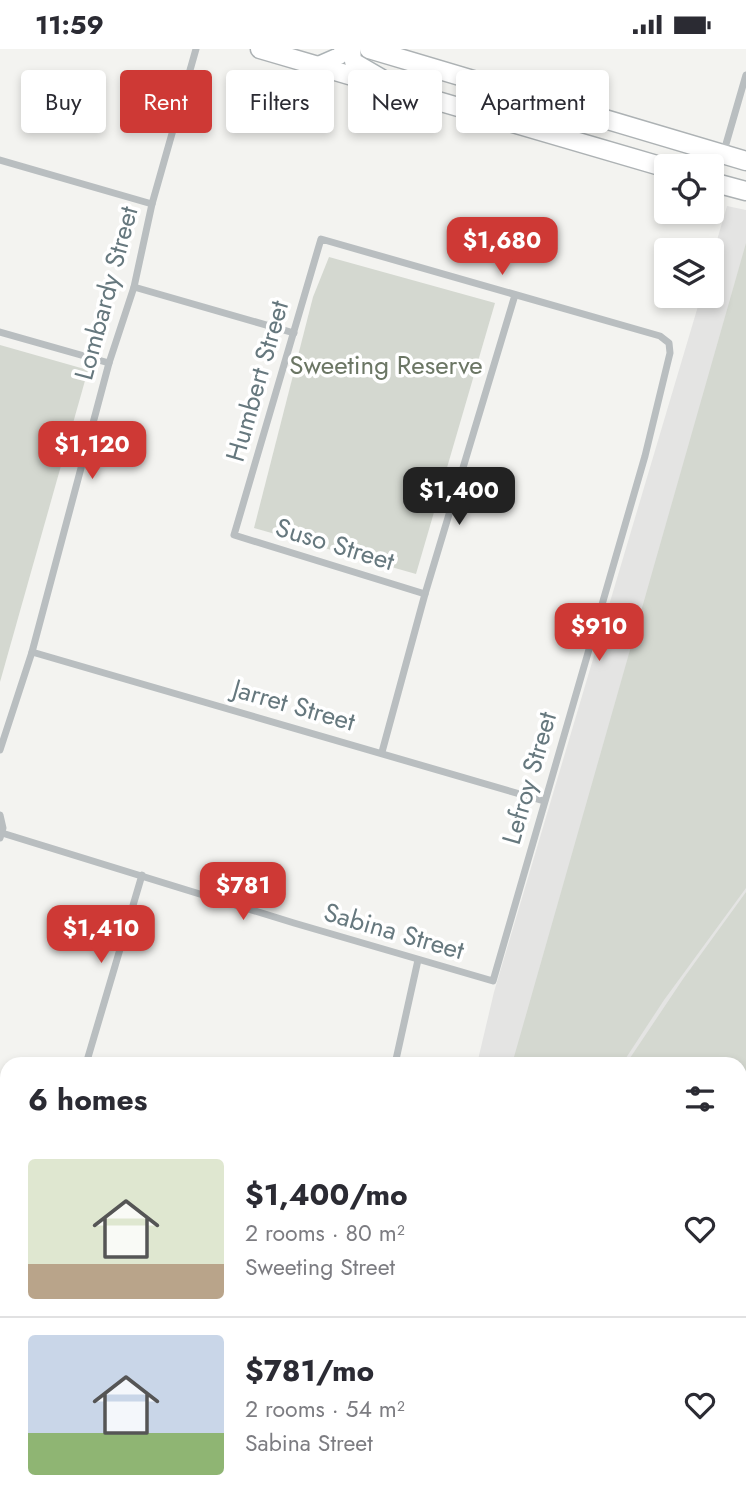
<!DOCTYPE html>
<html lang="en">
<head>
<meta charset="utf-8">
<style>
  body { margin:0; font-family:Jost,sans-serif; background:#f2f2f3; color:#2b2b33; height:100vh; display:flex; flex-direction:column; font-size:26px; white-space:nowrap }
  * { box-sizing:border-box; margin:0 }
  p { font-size:23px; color:#7c7c81 }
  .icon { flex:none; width:38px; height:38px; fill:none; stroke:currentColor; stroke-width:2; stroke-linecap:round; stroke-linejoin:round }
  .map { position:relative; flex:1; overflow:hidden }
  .panel { position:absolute; left:0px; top:1008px; width:747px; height:448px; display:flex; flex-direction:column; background:#fff; border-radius:21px 21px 0 0; box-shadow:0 4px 10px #0003 }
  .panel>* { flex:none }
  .guide { position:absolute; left:21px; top:21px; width:705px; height:63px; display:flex; gap:14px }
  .tools { position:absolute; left:654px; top:105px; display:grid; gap:14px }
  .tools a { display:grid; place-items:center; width:70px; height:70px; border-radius:7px; background:#fff; box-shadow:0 4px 10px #0003; font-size:35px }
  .price { position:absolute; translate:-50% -60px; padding:0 16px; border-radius:14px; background:#ce3935; color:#fff; font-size:23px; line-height:46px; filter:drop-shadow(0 2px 4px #0008) }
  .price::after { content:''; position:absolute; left:50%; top:42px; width:21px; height:16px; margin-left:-10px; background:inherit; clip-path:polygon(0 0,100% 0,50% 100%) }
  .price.selected { background:#222; color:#fff }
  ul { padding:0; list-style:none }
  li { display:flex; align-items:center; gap:21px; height:175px; padding:0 28px }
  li+li { border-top:2px solid #e1e1e2 }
  li span { display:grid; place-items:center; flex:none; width:196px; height:140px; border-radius:7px; color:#555 }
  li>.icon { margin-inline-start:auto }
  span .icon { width:84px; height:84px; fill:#fffc; stroke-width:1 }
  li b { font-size:30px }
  h2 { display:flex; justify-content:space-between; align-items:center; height:84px; padding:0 28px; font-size:30px }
  .chip { padding:0 24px; border-radius:7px; background:#fff; box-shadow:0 4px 10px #0003; font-size:24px; line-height:63px }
  .chip.selected { background:#ce3935; color:#fff }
  .status { display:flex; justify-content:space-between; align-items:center; height:49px; padding:0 35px; background:#fff; direction:ltr }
  .status svg { height:19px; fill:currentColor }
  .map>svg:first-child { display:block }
</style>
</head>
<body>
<div class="status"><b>11:59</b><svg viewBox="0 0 49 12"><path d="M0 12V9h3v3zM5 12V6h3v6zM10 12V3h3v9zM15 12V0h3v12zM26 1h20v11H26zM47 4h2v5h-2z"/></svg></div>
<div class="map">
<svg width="746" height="1456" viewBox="0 0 746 1456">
  <rect width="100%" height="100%" fill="#f3f3f0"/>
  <g fill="#e4e4e3">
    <path d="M 727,157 L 746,161 L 746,1456 L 357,1456 L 359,1449 L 740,1449 L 740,1015 L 477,1015 L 494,943 L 701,247 L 712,247 L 712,208 Z"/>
    <path d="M 45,1449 L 351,1449 L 349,1456 L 69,1456 Z"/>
  </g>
  <g fill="#d4d8d0">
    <path d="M 746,194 L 746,839 L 664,951 L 622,1015 L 512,1015 Z"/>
    <path d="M 329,208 L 495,254 L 416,525 L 254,479 L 313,248 Z"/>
    <path d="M 0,296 L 88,321 L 0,633 Z"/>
    <path d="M 746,843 L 746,1456 L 557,1456 L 559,1449 L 740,1449 L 740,1015 L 626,1015 L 683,930 Z"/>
  </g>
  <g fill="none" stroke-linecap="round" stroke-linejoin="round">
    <g stroke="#abb2b5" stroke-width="19">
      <g id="secondary">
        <path d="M 352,0 L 353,12 L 389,33"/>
        <path d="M 316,17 L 339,7 L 346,0"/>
        <path d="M 0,1456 L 1,1456"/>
      </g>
    </g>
    <g stroke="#adb2b4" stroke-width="21">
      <g id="primary">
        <path d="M 260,0 L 667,119"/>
        <path d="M 369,0 L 746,112"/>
        <path d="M 712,133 L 746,142"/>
      </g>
    </g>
    <g stroke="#b9bec0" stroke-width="7">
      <path d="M 0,111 L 152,155"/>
      <path d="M 715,133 L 746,26"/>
      <path d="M 134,238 L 294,284"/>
      <path d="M 0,283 L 109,314"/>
      <path d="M 32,603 L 544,752"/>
      <path d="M 0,701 L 32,603 L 109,314 L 134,238 L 152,155 L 196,0"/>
      <path d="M 382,703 L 425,545 L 515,246"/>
      <path d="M 0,766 L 3,779 L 0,789"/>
      <path d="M 2,784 L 294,874 L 493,932 L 645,407 L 670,304 L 669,294 L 660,287 L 321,190 L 234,486 L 425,545"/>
      <path d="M 86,1015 L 142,826"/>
      <path d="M 395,1015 L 418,911"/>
      <path d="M 0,1242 L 7,1244"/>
      <path d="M 0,1312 L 7,1289"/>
    </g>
    <use href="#secondary" stroke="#fff" stroke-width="16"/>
    <use href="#primary" stroke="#fff" stroke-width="18"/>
  </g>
  <g text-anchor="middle" stroke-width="7" stroke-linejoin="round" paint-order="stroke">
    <g font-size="26" fill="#66787e" stroke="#fff">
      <text transform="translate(106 244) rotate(-75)" y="9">Lombardy Street</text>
      <text transform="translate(257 332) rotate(-74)" y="9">Humbert Street</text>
      <text transform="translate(335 495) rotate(17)" y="9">Suso Street</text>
      <text transform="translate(294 656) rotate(16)" y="9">Jarret Street</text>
      <text transform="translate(529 729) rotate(-74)" y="9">Lefroy Street</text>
      <text transform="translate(394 882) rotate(16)" y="9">Sabina Street</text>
    </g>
    <g font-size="26" fill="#6b7664" stroke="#fff">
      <text x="386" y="325">Sweeting Reserve</text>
    </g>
  </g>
</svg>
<div class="tools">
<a><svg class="icon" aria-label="locate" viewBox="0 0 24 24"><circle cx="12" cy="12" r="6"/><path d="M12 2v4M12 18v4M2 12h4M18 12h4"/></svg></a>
<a><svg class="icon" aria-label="layers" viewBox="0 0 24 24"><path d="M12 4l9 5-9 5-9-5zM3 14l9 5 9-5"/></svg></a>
</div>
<b class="price" style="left:502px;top:228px">$1,680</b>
<b class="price" style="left:92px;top:432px">$1,120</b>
<b class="price selected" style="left:459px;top:478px">$1,400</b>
<b class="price" style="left:599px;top:614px">$910</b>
<b class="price" style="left:243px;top:873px">$781</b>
<b class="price" style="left:101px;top:916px">$1,410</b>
<div class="guide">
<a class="chip">Buy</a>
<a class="chip selected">Rent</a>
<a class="chip">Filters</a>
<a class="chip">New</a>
<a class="chip">Apartment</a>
</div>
<section class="panel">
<h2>6 homes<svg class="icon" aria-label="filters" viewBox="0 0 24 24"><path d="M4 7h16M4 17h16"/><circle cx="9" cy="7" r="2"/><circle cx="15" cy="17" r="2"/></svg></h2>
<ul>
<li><span style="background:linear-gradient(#dfe7d0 75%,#b9a48a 0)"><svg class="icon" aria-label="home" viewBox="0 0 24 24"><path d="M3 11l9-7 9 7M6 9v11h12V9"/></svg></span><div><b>$1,400/mo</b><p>2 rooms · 80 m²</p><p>Sweeting Street</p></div><svg class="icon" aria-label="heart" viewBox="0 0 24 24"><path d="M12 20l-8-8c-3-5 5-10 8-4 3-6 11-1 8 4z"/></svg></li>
<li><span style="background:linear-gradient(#c9d6e8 70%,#8fb573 0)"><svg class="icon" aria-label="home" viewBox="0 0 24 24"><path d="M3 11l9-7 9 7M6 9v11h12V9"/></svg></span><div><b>$781/mo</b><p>2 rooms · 54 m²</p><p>Sabina Street</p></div><svg class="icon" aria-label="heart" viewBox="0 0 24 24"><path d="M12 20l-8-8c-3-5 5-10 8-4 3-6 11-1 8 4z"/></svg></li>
</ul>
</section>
</div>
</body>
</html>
